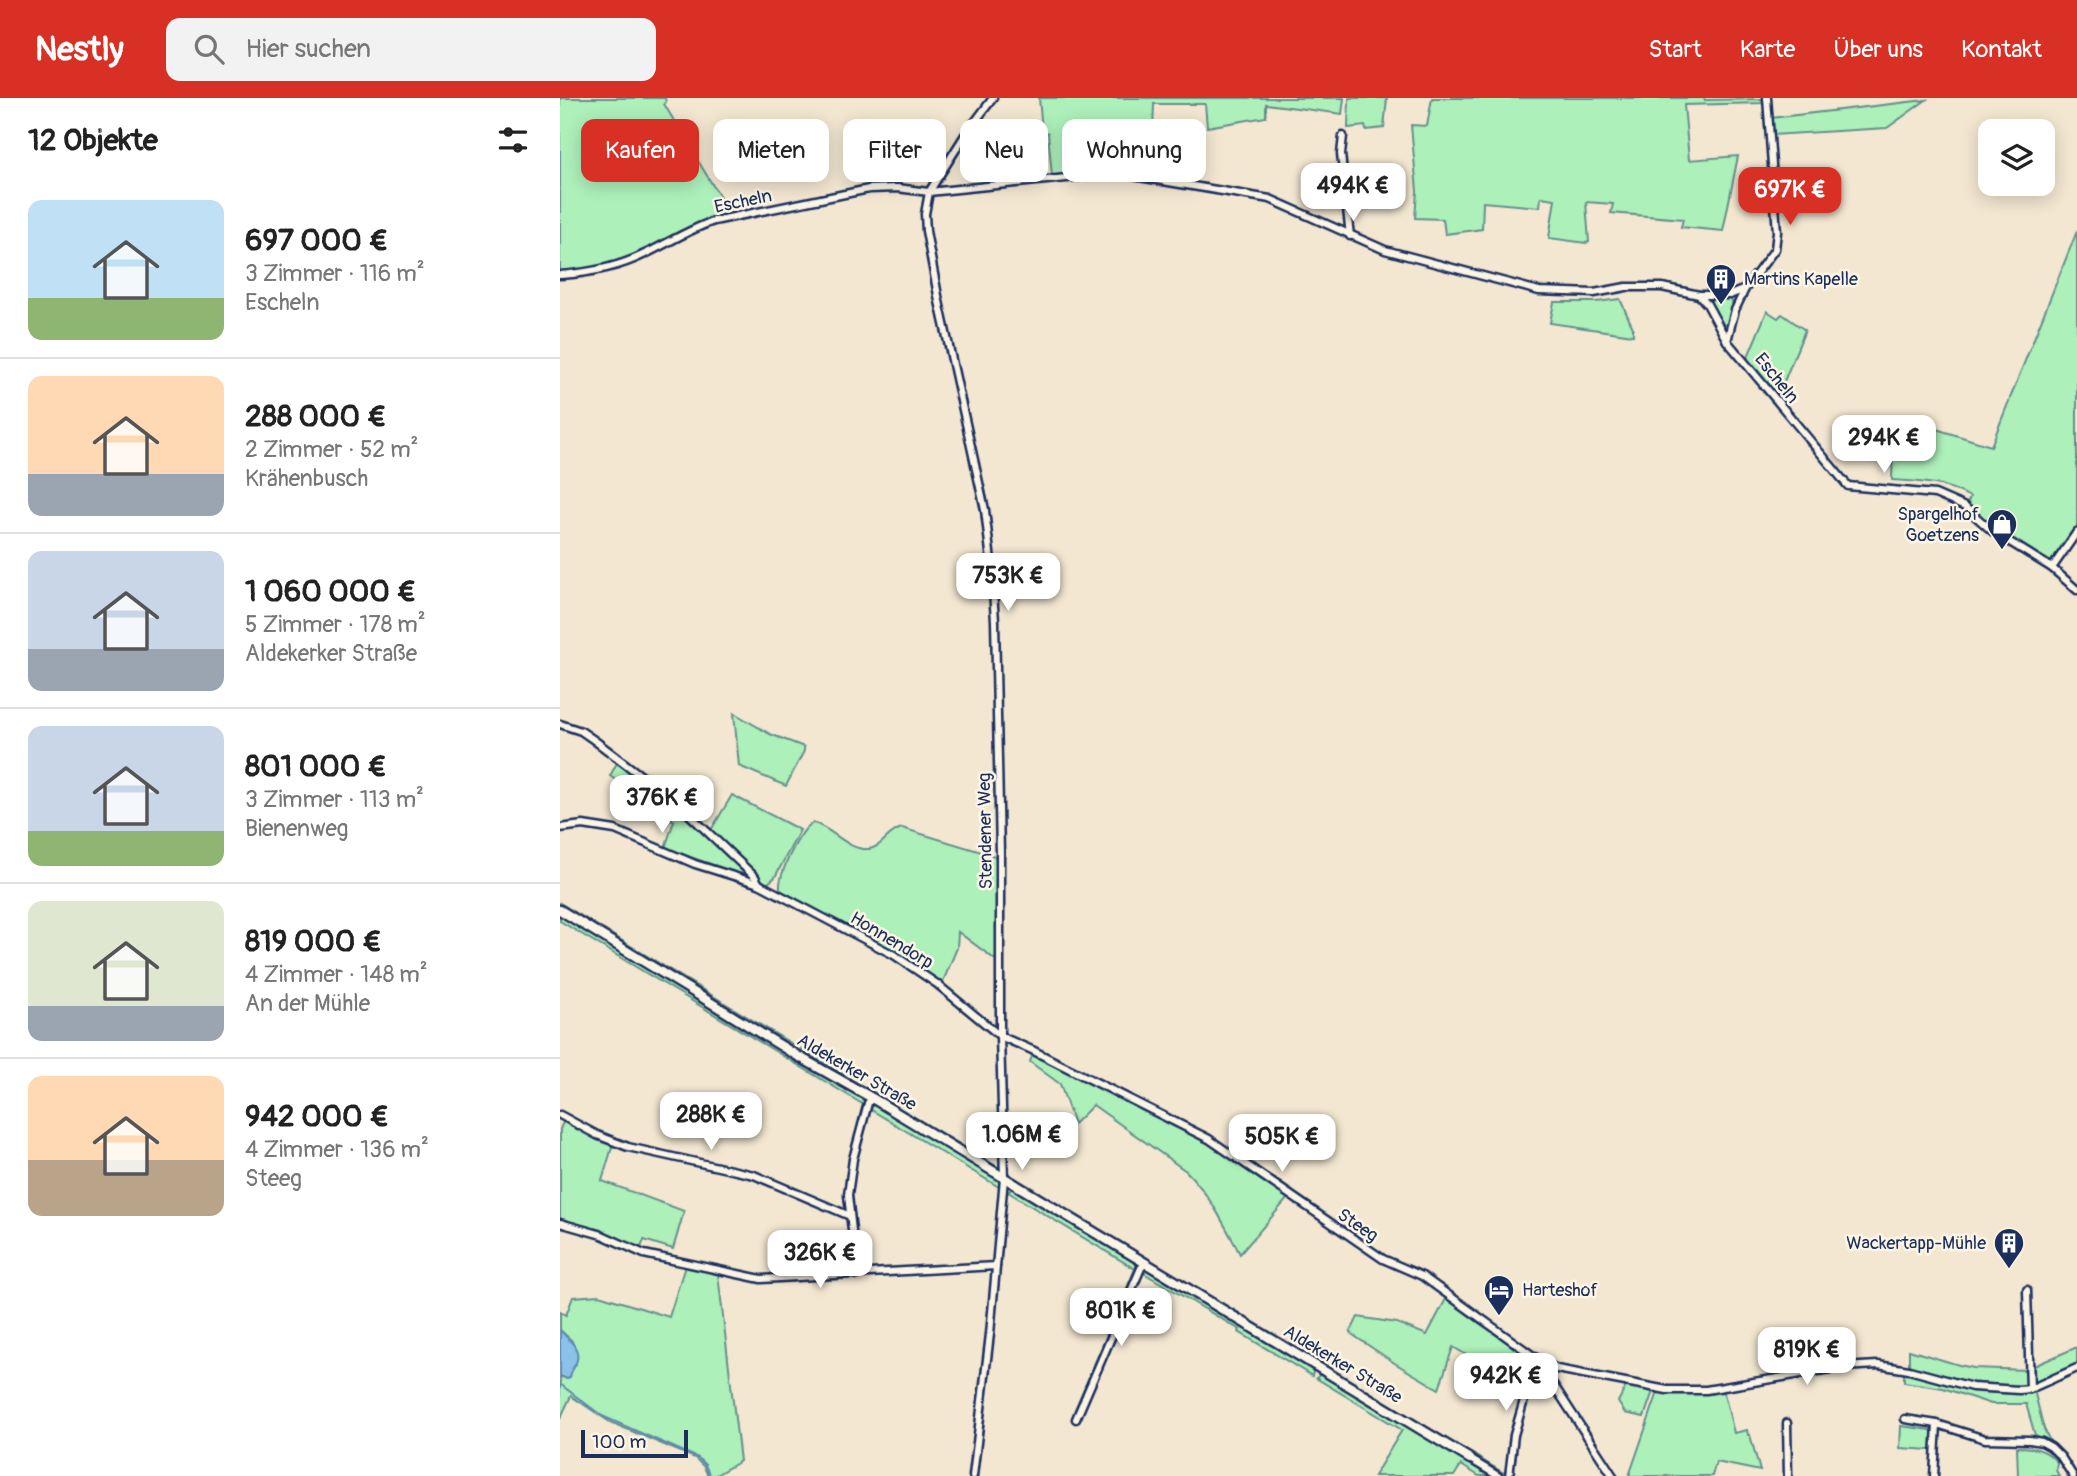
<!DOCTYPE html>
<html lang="de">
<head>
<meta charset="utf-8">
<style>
  body { margin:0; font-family:Pangolin,sans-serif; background:#f2f2f2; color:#222; height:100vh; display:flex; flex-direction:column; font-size:26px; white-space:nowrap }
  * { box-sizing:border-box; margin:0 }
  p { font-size:23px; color:#767676 }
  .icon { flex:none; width:38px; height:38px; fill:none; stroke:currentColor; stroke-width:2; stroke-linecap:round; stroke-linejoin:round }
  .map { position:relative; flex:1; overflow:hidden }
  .details { display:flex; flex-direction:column; background:#fff; width:560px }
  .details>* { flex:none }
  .hud { position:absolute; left:21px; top:21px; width:665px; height:63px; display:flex; gap:14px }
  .tools { position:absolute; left:1418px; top:21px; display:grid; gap:14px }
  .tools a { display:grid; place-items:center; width:77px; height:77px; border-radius:14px; background:#fff; box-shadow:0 4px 18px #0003; font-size:35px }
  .scale { position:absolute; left:21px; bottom:18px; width:107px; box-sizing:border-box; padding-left:7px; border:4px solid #1b2f5e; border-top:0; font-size:19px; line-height:24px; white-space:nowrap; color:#1b2f5e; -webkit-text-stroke:5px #fcf5e5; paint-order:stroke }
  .price { position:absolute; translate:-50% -60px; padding:0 16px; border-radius:14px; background:#fff; color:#222; font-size:23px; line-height:46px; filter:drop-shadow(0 2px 4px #0008) }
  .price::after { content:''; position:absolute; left:50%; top:42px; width:21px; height:16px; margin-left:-10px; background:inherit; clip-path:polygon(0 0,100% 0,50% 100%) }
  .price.active { background:#d93025; color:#fff }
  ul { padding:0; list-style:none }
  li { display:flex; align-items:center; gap:21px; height:175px; padding:0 28px }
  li+li { border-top:2px solid #e0e0e0 }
  li span { display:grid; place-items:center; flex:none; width:196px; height:140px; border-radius:14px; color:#555 }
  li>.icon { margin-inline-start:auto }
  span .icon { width:84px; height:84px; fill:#fffc; stroke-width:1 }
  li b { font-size:30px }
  h2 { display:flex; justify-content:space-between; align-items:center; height:84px; padding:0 28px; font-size:30px }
  .pill { padding:0 24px; border-radius:14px; background:#fff; box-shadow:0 4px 18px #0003; font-size:24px; line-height:63px }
  .pill.active { background:#d93025; color:#fff }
  header { display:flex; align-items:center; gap:42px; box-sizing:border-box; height:98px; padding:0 35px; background:#d93025; color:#fff }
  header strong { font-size:33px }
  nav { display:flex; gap:38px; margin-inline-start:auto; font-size:24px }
  .search { width:490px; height:63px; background:#f2f2f2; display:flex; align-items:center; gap:18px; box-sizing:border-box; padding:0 24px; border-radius:14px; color:#767676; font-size:26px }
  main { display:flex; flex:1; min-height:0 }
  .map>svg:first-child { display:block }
</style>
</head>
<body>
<header>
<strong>Nestly</strong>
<div class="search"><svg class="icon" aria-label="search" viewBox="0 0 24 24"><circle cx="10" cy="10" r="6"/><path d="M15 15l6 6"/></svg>Hier suchen</div>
<nav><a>Start</a><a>Karte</a><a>Über uns</a><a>Kontakt</a></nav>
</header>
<main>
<section class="details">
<h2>12 Objekte<svg class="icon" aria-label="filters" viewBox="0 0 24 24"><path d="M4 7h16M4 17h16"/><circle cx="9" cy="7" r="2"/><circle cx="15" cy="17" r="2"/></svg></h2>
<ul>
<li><span style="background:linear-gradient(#bfe0f5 70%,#8fb573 0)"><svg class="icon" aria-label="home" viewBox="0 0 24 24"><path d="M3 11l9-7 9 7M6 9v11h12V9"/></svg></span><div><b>697 000 €</b><p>3 Zimmer · 116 m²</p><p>Escheln</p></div></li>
<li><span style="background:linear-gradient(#ffd9b3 70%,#9aa5b1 0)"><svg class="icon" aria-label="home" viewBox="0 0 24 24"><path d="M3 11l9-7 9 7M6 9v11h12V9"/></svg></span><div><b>288 000 €</b><p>2 Zimmer · 52 m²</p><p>Krähenbusch</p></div></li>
<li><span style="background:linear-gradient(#c9d6e8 70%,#9aa5b1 0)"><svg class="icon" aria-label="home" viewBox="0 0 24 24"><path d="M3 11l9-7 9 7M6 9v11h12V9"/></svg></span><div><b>1 060 000 €</b><p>5 Zimmer · 178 m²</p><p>Aldekerker Straße</p></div></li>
<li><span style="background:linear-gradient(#c9d6e8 75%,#8fb573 0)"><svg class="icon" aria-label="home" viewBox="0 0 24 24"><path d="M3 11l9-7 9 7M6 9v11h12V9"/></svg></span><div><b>801 000 €</b><p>3 Zimmer · 113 m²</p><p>Bienenweg</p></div></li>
<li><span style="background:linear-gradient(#dfe7d0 75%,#9aa5b1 0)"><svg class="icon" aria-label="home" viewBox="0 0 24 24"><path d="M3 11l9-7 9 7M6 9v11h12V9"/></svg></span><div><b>819 000 €</b><p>4 Zimmer · 148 m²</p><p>An der Mühle</p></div></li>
<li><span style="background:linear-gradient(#ffd9b3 60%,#b9a48a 0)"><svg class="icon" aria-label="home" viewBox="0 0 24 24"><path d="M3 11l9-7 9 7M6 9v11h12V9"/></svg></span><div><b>942 000 €</b><p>4 Zimmer · 136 m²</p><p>Steeg</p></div></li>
</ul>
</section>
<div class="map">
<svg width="1517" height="1378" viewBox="0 0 1517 1378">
  <rect width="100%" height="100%" fill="#f3e7d1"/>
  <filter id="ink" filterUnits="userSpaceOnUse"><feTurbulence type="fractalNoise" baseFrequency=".0143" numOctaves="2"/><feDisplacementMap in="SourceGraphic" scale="14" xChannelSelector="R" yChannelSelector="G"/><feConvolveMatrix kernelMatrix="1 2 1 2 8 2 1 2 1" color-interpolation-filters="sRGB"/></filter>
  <g filter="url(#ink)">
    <g fill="#adf0ba" stroke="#64908c" stroke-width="2">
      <path d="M 0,0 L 105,0 L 106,4 L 104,6 L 170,116 C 137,122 124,134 95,148 C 65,163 33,172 0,174 Z"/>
      <path d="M 479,0 L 784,0 L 782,16 L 706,6 L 706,19 L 647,29 L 645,6 L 594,6 L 592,59 L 595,63 L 579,75 L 553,72 L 492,78 L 488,35 L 482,32 Z"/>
      <path d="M 789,0 L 827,0 L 824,30 L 806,32 L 805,28 L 788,30 Z"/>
      <path d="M 872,0 L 1144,0 L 1145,2 L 1204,1 L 1204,5 L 1124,7 L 1129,62 L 1178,58 L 1163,133 L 1121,129 L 1123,121 L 1051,115 L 1053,106 L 1026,104 L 1029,144 L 1026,145 L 989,140 L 995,101 L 981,99 L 980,109 L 923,104 L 922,131 L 885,136 L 883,121 L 855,120 L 857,93 L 851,27 L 867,28 Z"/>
      <path d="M 1366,2 L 1327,30 L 1212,37 L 1211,20 Z"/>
      <path d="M 1517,133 L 1517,427 L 1516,433 L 1492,465 L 1433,430 L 1407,407 L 1410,399 C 1384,384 1362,384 1332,382 L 1334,318 L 1431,348 Z"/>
      <path d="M 1158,199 L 1171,201 C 1175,209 1170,223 1165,231 L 1152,207 L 1145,201 Z"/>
      <path d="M 1060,201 L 1073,230 L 1073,237 L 990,225 L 994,204 L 1036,204 Z"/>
      <path d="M 1207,213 L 1218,220 L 1222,216 L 1245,232 L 1218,298 L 1187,261 Z"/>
      <path d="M 174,615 L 210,636 L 244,649 L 244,653 L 226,688 L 179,668 Z"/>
      <path d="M 58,663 L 115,706 L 193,781 L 105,750 L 114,723 L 50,678 Z"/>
      <path d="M 172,697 L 240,732 L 215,779 L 207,786 L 201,783 L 151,732 Z"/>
      <path d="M 253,725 C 271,729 288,753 309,751 C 323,749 328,733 342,730 L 435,758 C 442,772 437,842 437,863 L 398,834 L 397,850 L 382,886 L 334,853 L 220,792 C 218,777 239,732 253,725 Z"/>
      <path d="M 0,805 L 237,949 L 235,951 L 0,809 Z"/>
      <path d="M 0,817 L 305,1001 L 304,1007 L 0,823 Z"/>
      <path d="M 241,951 L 439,1070 L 438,1072 L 434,1071 L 241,954 Z"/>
      <path d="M 473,956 L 651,1046 L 728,1100 L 680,1156 C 664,1126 650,1097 626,1073 L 533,1007 L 514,1026 L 500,986 L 470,964 Z"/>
      <path d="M 311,1006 L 313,1006 L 435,1079 L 439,1084 L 439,1089 L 308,1010 Z"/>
      <path d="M 4,1022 L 53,1046 L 42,1083 L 124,1113 L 113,1151 L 84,1142 L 80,1152 C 55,1141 28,1126 0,1122 L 0,1031 Z"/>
      <path d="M 453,1090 L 576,1163 L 576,1172 L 562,1212 L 514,1314 L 575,1171 L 448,1094 Z"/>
      <path d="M 125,1168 L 158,1176 L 180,1363 L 154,1378 L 148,1378 L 144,1369 L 135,1360 L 50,1324 L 11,1298 L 0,1321 L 0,1278 L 1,1279 L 11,1274 L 16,1266 L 12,1243 L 0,1232 L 0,1214 L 6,1217 L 13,1199 L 39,1197 L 109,1219 Z"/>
      <path d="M 588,1170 L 754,1270 L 752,1278 L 679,1234 L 680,1232 L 582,1174 Z"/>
      <path d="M 887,1199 L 919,1225 L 956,1248 L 971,1262 L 964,1291 L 893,1249 L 879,1291 L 836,1266 L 790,1235 L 798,1219 L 837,1225 L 867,1237 Z"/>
      <path d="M 1517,1249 L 1517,1267 L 1475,1286 L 1474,1268 Z"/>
      <path d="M 1349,1252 L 1399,1267 L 1414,1270 L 1467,1272 L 1468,1289 L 1395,1283 L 1349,1269 Z"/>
      <path d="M 767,1268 L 947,1377 L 943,1377 L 767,1271 Z"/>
      <path d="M 1344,1274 C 1383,1284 1434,1303 1474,1292 L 1484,1331 L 1490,1343 L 1475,1337 L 1466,1306 L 1431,1306 L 1383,1290 L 1344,1284 Z"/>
      <path d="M 762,1275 L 934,1378 L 919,1378 L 901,1367 L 894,1378 L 814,1378 L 842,1332 L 756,1280 Z"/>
      <path d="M 1066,1288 L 1093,1293 L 1084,1319 L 1065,1315 L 1058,1304 Z"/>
      <path d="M 1163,1291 L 1174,1335 L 1187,1332 L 1188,1337 L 1190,1337 L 1200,1373 L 1156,1364 L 1152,1378 L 1069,1378 L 1098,1294 L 1147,1295 Z"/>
      <path d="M 1341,1328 L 1371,1332 L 1373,1334 L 1371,1352 L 1340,1350 Z"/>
      <path d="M 1457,1349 C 1474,1349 1486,1351 1497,1364 L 1496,1372 L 1499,1378 L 1458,1378 Z"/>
    </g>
    <path fill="#8bc2e9" stroke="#5e87b1" stroke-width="2" d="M 0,1232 C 8,1241 20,1249 17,1262 C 15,1268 11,1272 10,1279 L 7,1281 L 0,1278 Z"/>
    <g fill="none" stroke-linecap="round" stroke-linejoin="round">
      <path stroke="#5e87b1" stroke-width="2" d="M 0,1286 L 42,1318 L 138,1360 L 145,1367 L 150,1378"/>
      <g stroke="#1b2f5e" stroke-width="11">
        <g id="minor">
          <path d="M 783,38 L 781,56 L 790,138"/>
          <path d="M 0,177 C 29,175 59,169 85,156 C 108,145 130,131 154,123 L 309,91 L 337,90 L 369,94 L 555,75 L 710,101 L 825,152 L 979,193 L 1034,195 L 1066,189 L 1102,189 L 1139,197 L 1147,206 L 1167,243 L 1288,388 L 1375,396 L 1405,409 L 1432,433 L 1492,470 L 1517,492"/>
          <path d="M 1139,197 L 1170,197 L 1185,191"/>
          <path d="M 1167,243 L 1175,212 L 1185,191 L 1215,151 L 1217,134 L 1207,0"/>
          <path d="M 1492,470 L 1517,434"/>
          <path d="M 0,626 L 21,633 L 34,642 L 117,705 L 195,779 L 199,786"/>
          <path d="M 0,730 L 23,727 L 55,732 L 135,766 L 199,786 L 334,857 L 377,886 L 440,938 L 472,952 L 649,1041 L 823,1161 L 862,1178 L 976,1260 L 1053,1378"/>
          <path d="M 0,1017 L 37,1037 L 68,1049 L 194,1077 L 290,1118"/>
          <path d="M 0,1125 L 42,1137 L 84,1156 L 201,1181 L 436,1168"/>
          <path d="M 297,1177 L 288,1097 L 293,1061 L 308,1005 L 312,1000"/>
          <path d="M 1467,1192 L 1470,1291"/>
          <path d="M 978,1261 L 997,1271 L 1107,1292 L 1146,1292 L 1283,1269 L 1318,1267 L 1349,1272 L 1412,1289 L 1459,1292 L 1470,1291 L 1517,1270"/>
          <path d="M 516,1321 L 581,1170 L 585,1166"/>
          <path d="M 1345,1321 L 1377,1326 L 1425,1341 L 1470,1342 L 1482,1344 L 1491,1349 L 1501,1359 L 1513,1378"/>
          <path d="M 1227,1325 L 1228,1378"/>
          <path d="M 910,1361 L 938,1378"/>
          <path d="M 413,1378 L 430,1236 L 444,1080 L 440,938 L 440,755 L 435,523 L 431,463 L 425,412 L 379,203 L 366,133 L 365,116 L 369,94 L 405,37 L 433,0"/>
          <path d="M 949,1378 L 954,1337 L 976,1260"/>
          <path d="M 1374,1378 L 1377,1326"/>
        </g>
      </g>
      <g stroke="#1b2f5e" stroke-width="13">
        <path id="tertiary" d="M 0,812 L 236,957 L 312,1000 L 910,1361"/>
      </g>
      <use href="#minor" stroke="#fcf5e5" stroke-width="6"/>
      <use href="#tertiary" stroke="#fcf5e5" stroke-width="8"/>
    </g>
  </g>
  <defs>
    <g id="building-pin" transform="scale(1.575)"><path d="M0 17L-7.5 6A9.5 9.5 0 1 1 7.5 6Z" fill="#1b2f5e" stroke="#fcf5e5"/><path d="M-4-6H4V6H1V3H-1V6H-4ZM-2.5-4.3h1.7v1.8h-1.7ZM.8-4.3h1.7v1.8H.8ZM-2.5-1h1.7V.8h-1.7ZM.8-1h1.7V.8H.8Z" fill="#fff"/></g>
    <g id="shop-pin" transform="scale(1.575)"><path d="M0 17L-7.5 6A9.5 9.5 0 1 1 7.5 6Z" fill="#1b2f5e" stroke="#fcf5e5"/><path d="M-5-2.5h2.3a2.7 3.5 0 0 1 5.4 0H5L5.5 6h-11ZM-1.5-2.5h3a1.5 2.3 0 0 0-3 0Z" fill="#fff"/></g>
    <g id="hotel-pin" transform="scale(1.575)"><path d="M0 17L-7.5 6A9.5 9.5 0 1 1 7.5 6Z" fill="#1b2f5e" stroke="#fcf5e5"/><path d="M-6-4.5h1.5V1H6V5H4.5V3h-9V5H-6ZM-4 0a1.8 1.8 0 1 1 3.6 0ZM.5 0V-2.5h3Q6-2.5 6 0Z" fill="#fff"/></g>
  </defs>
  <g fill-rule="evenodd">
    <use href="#building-pin" x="1161" y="181"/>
    <use href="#shop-pin" x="1442" y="426"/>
    <use href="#building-pin" x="1449" y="1145"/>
    <use href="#hotel-pin" x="939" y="1192"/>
  </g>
  <g text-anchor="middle" stroke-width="5" stroke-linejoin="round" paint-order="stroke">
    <g font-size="18" fill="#1b2f5e" stroke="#fcf5e5">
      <text transform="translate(183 103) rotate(-12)" y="6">Escheln</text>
      <text transform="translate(1217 280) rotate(51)" y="6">Escheln</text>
      <text transform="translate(425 733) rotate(-91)" y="6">Stendener Weg</text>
      <text transform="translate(332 842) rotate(31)" y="6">Honnendorp</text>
      <text transform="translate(297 974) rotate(30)" y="6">Aldekerker Straße</text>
      <text transform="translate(798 1127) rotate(34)" y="6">Steeg</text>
      <text transform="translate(783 1266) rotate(31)" y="6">Aldekerker Straße</text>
    </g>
    <g font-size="18" fill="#1b2f5e" stroke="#fcf5e5" text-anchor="start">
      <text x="1184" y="187">Martins Kapelle</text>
      <text x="1419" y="422" text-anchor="end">Spargelhof<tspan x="1419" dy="21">Goetzens</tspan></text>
      <text x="1426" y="1151" text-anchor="end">Wackertapp-Mühle</text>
      <text x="962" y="1198">Harteshof</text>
    </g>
  </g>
</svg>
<div class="tools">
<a><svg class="icon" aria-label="layers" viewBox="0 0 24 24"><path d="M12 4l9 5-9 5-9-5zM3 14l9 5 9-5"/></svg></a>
</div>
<div class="scale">100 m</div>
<b class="price" style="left:793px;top:125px">494K €</b>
<b class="price active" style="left:1230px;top:129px">697K €</b>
<b class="price" style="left:1324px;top:377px">294K €</b>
<b class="price" style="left:448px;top:515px">753K €</b>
<b class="price" style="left:102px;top:737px">376K €</b>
<b class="price" style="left:151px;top:1054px">288K €</b>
<b class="price" style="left:462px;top:1074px">1.06M €</b>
<b class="price" style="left:722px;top:1076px">505K €</b>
<b class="price" style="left:260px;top:1192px">326K €</b>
<b class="price" style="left:561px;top:1250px">801K €</b>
<b class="price" style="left:1247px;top:1289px">819K €</b>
<b class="price" style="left:946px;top:1315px">942K €</b>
<div class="hud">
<a class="pill active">Kaufen</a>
<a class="pill">Mieten</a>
<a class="pill">Filter</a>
<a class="pill">Neu</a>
<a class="pill">Wohnung</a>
</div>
</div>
</main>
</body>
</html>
